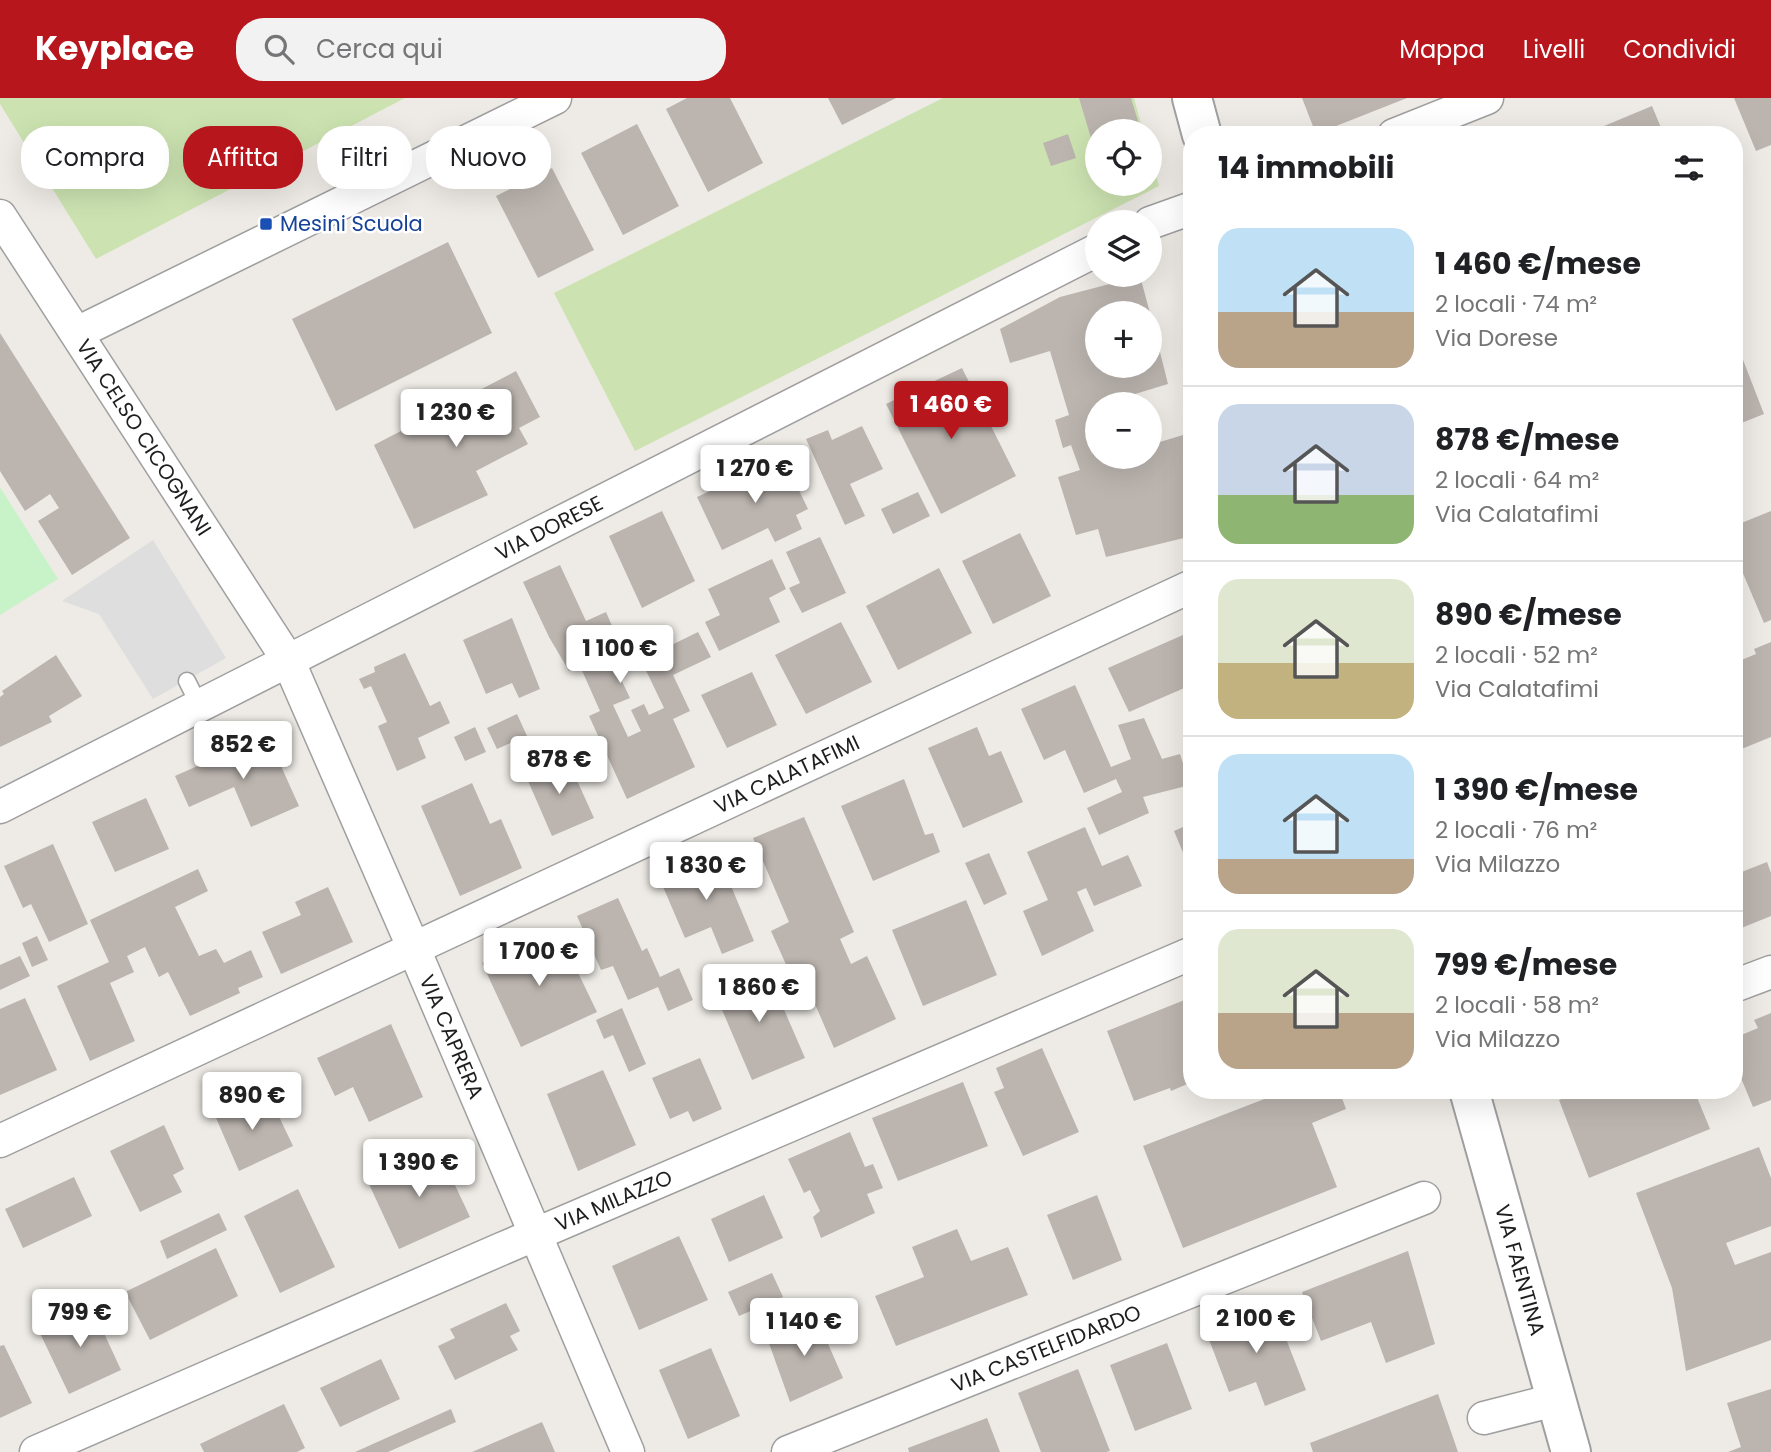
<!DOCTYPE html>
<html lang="it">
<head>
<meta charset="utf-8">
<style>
  body { margin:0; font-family:Poppins,sans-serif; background:#f2f2f2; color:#202124; height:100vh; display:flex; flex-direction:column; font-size:26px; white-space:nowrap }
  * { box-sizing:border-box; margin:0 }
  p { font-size:23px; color:#757577 }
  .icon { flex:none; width:38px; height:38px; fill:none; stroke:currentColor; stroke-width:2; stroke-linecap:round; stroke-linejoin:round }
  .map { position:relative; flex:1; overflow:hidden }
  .details { position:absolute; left:1183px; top:28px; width:560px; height:973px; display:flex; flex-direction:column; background:#fff; border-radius:28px; box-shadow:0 7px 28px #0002 }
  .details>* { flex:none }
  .banner { position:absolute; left:21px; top:28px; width:665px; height:63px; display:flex; gap:14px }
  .buttons { position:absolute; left:1085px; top:21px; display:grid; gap:14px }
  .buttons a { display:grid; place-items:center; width:77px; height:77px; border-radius:50%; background:#fff; box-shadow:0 7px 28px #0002; font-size:35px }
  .price { position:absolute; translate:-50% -60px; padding:0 16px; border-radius:7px; background:#fff; color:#222; font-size:23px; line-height:46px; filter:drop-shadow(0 2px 4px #0008) }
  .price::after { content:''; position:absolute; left:50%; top:42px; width:21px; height:16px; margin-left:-10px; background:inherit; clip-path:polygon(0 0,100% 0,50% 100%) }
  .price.current { background:#b7161d; color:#fff }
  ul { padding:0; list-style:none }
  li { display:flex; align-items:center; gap:21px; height:175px; padding:0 35px }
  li+li { border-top:2px solid #e0e0e0 }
  li span { display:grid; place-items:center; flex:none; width:196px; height:140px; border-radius:21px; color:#555 }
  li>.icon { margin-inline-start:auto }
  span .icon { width:84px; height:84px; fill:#fffc; stroke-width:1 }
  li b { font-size:30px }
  h2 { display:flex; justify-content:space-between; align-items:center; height:84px; padding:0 35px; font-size:30px }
  .chip { padding:0 24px; border-radius:28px; background:#fff; box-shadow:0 7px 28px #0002; font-size:24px; line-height:63px }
  .chip.current { background:#b7161d; color:#fff }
  header { display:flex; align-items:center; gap:42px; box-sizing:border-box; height:98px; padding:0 35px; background:#b7161d; color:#fff }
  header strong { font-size:33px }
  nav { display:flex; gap:38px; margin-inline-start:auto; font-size:24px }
  .search { width:490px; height:63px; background:#f2f2f2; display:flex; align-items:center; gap:18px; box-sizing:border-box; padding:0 24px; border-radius:28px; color:#757577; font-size:26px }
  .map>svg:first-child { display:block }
</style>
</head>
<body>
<header>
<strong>Keyplace</strong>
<div class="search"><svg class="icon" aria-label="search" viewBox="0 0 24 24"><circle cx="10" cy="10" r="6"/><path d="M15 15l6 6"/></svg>Cerca qui</div>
<nav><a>Mappa</a><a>Livelli</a><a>Condividi</a></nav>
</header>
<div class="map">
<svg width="1771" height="1354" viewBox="0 0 1771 1354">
  <rect width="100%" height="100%" fill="#eeebe6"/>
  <g fill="#cce3b1">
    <path d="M 0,0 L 405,0 L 96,161 L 0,6 Z"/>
    <path d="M 943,0 L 1134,0 L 1143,33 L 1097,33 L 1097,86 L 1150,86 L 1150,55 L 1159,88 L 635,353 L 554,195 Z"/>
  </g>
  <path fill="#c8f3c9" d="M 0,389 L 58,481 L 0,517 Z"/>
  <path fill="#dedede" d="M 153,442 L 226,560 L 153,601 L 99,516 L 62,503 Z"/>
  <g fill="#bbb4af">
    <path d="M 687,0 L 730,0 L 763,65 L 708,94 L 666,11 Z"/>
    <path d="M 828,0 L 896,0 L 842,27 Z"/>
    <path d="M 1079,0 L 1131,0 L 1141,33 L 1097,33 L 1097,60 Z"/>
    <path d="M 1302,0 L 1407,0 L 1316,36 Z"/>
    <path d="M 1734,0 L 1771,0 L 1771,47 L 1756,53 Z"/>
    <path d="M 1652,8 L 1664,37 L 1608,37 L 1604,28 Z"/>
    <path d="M 637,26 L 679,108 L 623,137 L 581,55 Z"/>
    <path d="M 1068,36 L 1076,60 L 1051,68 L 1043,45 Z"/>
    <path d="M 552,70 L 594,152 L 538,180 L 496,98 Z"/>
    <path d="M 448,144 L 492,235 L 336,313 L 292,221 Z"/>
    <path d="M 1140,178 L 1150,215 L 1097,215 L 1097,268 L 1150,268 L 1151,218 L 1168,286 L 1102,306 L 1097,306 L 1097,359 L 1150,359 L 1150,347 L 1183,337 L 1192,365 L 1192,438 L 1106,459 L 1098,431 L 1076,437 L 1058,379 L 1080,372 L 1071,347 L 1063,350 L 1055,322 L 1069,317 L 1050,253 L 1010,265 L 1000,231 L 1060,199 Z"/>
    <path d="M 0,235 L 130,440 L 72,477 L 38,423 L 59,410 L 50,396 L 25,413 L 0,373 Z"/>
    <path d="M 1738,249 L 1764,316 L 1734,328 L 1734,251 Z"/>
    <path d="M 962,270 L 1016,378 L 941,416 L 886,306 Z"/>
    <path d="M 516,273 L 540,319 L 519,330 L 528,346 L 476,373 L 488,397 L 414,431 L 374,347 Z"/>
    <path d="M 862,328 L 883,371 L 850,386 L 865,418 L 845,427 L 806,341 L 828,332 L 832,342 Z"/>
    <path d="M 783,359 L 808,411 L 796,417 L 802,431 L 775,444 L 768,430 L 722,452 L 697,399 Z"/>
    <path d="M 918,394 L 930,418 L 893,436 L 881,411 Z"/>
    <path d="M 662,413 L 695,483 L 642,510 L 609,438 Z"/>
    <path d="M 1771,413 L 1771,522 L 1764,525 L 1742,473 L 1734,476 L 1734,428 Z"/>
    <path d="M 1020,435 L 1051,498 L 993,526 L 962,463 Z"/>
    <path d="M 820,439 L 846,495 L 802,515 L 789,490 L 800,485 L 786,454 Z"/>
    <path d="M 772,461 L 786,491 L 769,500 L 780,524 L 719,553 L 705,524 L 720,517 L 708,491 Z"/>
    <path d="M 560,467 L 586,523 L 606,514 L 629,567 L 617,573 L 630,600 L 613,607 L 628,639 L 641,633 L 631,612 L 644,606 L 649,617 L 664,610 L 641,562 L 698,534 L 711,559 L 673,577 L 690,613 L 673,621 L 695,669 L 627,701 L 589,618 L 600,613 L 580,568 L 569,573 L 549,539 L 523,484 Z"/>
    <path d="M 939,470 L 972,535 L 898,572 L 866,508 Z"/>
    <path d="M 512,520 L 540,591 L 519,600 L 512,585 L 486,596 L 463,542 Z"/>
    <path d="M 841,524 L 872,584 L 806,616 L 775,557 Z"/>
    <path d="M 1192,533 L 1192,595 L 1189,588 L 1129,614 L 1108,570 Z"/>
    <path d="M 1771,544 L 1771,639 L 1734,654 L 1734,565 L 1756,556 L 1754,551 Z"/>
    <path d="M 405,555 L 430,608 L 440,603 L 450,625 L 418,640 L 426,660 L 397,673 L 378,628 L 387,624 L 371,588 L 364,591 L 359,581 L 375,574 L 374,569 Z"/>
    <path d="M 56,557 L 82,598 L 49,618 L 52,624 L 0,649 L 0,599 L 4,596 L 2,593 Z"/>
    <path d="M 752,574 L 777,627 L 727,650 L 701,597 Z"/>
    <path d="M 1075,587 L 1111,669 L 1131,661 L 1118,627 L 1144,620 L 1162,661 L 1180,656 L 1190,687 L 1143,699 L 1149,715 L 1099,737 L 1087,710 L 1122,694 L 1116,681 L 1084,695 L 1065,652 L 1044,662 L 1021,611 Z"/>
    <path d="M 517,616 L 527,638 L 497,651 L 487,630 Z"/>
    <path d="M 475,629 L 486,654 L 465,663 L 454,639 Z"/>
    <path d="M 977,629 L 989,658 L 1001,653 L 1023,704 L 963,730 L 928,650 Z"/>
    <path d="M 267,637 L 299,708 L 251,729 L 234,689 L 189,709 L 175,678 Z"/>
    <path d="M 566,658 L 594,720 L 552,738 L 525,676 Z"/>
    <path d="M 904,681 L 925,737 L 933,735 L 940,754 L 873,783 L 841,708 Z"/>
    <path d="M 472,685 L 490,726 L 501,721 L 522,770 L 460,798 L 421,708 Z"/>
    <path d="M 146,700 L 169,751 L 115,774 L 92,724 Z"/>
    <path d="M 804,719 L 854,834 L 840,841 L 851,866 L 867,858 L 896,921 L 834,950 L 798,867 L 788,871 L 771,833 L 789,824 L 753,740 Z"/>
    <path d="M 1192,725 L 1192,776 L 1174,733 Z"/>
    <path d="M 1085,729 L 1102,768 L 1128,757 L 1142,788 L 1094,808 L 1086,790 L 1077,794 L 1094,833 L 1042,858 L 1023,813 L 1048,802 L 1027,754 Z"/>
    <path d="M 53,746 L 88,826 L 49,844 L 31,806 L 23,810 L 4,768 Z"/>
    <path d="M 716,752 L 754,843 L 722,856 L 711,829 L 685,840 L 658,777 Z"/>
    <path d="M 989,755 L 1007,796 L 984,807 L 965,765 Z"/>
    <path d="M 1767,764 L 1771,775 L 1771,818 L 1734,833 L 1734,777 Z"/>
    <path d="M 198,771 L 208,793 L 175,809 L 199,858 L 216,851 L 224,865 L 251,852 L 263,879 L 238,890 L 240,895 L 190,918 L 168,874 L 159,879 L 145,849 L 127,858 L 134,874 L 110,885 L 135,943 L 90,963 L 57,888 L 109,864 L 90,822 Z"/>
    <path d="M 328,789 L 353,844 L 281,876 L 262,834 L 301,817 L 295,804 Z"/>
    <path d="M 618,800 L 642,853 L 647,850 L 660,879 L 679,870 L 693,902 L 668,913 L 658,889 L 628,902 L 613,868 L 601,872 L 577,818 Z"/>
    <path d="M 966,802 L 997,877 L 923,908 L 892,832 Z"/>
    <path d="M 557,831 L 597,914 L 521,949 L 482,865 Z"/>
    <path d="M 37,838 L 48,862 L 32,869 L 22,845 Z"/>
    <path d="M 20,858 L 30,878 L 0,892 L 0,867 Z"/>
    <path d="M 766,870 L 805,960 L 752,982 L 714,893 Z"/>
    <path d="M 1192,899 L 1192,984 L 1171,993 L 1170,990 L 1134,1003 L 1107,933 Z"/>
    <path d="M 25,900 L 57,972 L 0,997 L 0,911 Z"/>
    <path d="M 622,910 L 646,966 L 629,974 L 613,937 L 604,941 L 596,922 Z"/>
    <path d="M 1771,915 L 1771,1002 L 1753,1009 L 1734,963 L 1734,940 L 1758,930 L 1754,922 Z"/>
    <path d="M 391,926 L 423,999 L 369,1024 L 353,989 L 335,998 L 317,960 Z"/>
    <path d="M 1042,950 L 1079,1034 L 1023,1058 L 994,994 L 1004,990 L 996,970 Z"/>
    <path d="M 700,960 L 722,1011 L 693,1024 L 688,1013 L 670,1021 L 652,980 Z"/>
    <path d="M 603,972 L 636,1047 L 578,1073 L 547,996 Z"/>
    <path d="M 963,984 L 988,1048 L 898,1083 L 872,1020 Z"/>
    <path d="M 1281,992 L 1339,992 L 1346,1011 L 1312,1025 L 1337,1089 L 1183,1150 L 1143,1048 L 1282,994 Z"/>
    <path d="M 1583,992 L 1694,992 L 1710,1031 L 1589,1080 L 1559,1002 Z"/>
    <path d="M 247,998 L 255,1014 L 273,1006 L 293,1048 L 239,1073 L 213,1013 Z"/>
    <path d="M 164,1027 L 184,1071 L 173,1077 L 182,1094 L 140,1114 L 110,1053 Z"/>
    <path d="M 850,1034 L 865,1069 L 873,1066 L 883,1090 L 867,1096 L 875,1115 L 821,1140 L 813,1119 L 820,1113 L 810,1092 L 804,1095 L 788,1061 Z"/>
    <path d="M 1759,1049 L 1771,1080 L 1771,1128 L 1726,1145 L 1735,1167 L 1771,1154 L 1771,1242 L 1686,1273 L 1672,1190 L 1636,1095 Z"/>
    <path d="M 438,1051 L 470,1119 L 399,1151 L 368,1084 Z"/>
    <path d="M 74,1079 L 92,1118 L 23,1150 L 5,1111 Z"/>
    <path d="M 298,1091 L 335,1169 L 280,1195 L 244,1118 Z"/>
    <path d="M 764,1097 L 783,1140 L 729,1164 L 711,1121 Z"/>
    <path d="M 1097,1097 L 1122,1162 L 1073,1182 L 1047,1117 Z"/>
    <path d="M 219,1115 L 227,1132 L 167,1161 L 160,1143 Z"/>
    <path d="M 957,1131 L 971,1163 L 1008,1149 L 1028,1197 L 896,1248 L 875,1198 L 924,1179 L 912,1149 Z"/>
    <path d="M 679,1138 L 708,1202 L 639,1232 L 612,1168 Z"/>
    <path d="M 216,1150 L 238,1198 L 150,1242 L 125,1194 Z"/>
    <path d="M 1408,1153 L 1435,1246 L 1386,1265 L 1371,1224 L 1321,1243 L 1302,1194 Z"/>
    <path d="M 772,1175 L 783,1199 L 739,1218 L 728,1194 Z"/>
    <path d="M 506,1205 L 520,1233 L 510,1238 L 518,1252 L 455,1282 L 438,1248 L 455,1240 L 450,1231 Z"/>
    <path d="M 1272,1205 L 1306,1292 L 1265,1308 L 1256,1284 L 1229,1294 L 1205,1231 Z"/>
    <path d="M 91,1207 L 121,1272 L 69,1296 L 38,1231 Z"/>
    <path d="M 815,1216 L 843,1280 L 790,1304 L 766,1237 Z"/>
    <path d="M 1167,1245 L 1192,1311 L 1135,1333 L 1110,1267 Z"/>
    <path d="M 4,1247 L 32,1305 L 0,1320 L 0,1248 Z"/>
    <path d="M 711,1250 L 740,1318 L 688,1341 L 659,1272 Z"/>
    <path d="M 381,1261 L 400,1301 L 340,1329 L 320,1290 Z"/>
    <path d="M 1078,1271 L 1110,1353 L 1106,1354 L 1041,1354 L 1018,1295 Z"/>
    <path d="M 1771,1291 L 1771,1354 L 1728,1354 L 1741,1349 L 1727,1305 Z"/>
    <path d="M 1438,1296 L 1458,1354 L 1313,1354 L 1310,1345 Z"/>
    <path d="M 284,1306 L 305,1350 L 297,1354 L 204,1354 L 200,1346 Z"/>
    <path d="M 451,1311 L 456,1324 L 388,1354 L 355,1354 Z"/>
    <path d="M 987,1320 L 1000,1354 L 909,1354 L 908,1350 Z"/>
    <path d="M 542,1324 L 555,1354 L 472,1354 Z"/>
  </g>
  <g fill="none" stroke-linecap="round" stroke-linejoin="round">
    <g stroke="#9f9f9f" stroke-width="19">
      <path id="service" d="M 187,583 L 199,607"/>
    </g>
    <g stroke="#9f9f9f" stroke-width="35">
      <g id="minor">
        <path d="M 1394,37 L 1487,0"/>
        <path id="s1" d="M 0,118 L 288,562 L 414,851 L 628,1354"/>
        <path d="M 1150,125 L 1192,110"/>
        <path d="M 77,235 L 555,0"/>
        <path id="s2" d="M 0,709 L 1097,152"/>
        <path d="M 1734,888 L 1771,874"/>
        <path id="s3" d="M 0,1043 L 1192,488"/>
        <path d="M 1484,1320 L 1555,1302"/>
        <path id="s4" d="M 36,1354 L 499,1152 L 1192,855"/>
        <path id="s5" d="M 788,1354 L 1424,1100"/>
      </g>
    </g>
    <g stroke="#9f9f9f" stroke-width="42">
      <g id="tertiary">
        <path d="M 1192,0 L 1202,37"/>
        <path id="s6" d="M 1469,992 L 1571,1354"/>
      </g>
    </g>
    <use href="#service" stroke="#fff" stroke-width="16"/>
    <use href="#minor" stroke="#fff" stroke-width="32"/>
    <use href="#tertiary" stroke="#fff" stroke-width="38"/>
  </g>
  <rect fill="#1a4fb4" stroke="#fff" stroke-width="2.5" x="259" y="119" width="14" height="14" rx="3.5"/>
  <g text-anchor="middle" stroke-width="5" stroke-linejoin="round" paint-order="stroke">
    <g font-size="21" fill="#164399" stroke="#fff" text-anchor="start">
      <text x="280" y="133">Mesini Scuola</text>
    </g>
    <g font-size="21" fill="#1e1e1e" stroke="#fff">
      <text dy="7" stroke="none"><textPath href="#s1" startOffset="264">VIA CELSO CICOGNANI</textPath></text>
      <text dy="7" stroke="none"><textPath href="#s2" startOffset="616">VIA DORESE</textPath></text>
      <text dy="7" stroke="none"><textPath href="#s3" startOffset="868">VIA CALATAFIMI</textPath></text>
      <text dy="7" stroke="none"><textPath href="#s1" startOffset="940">VIA CAPRERA</textPath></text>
      <text dy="7" stroke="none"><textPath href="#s4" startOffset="630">VIA MILAZZO</textPath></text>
      <text dy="7" stroke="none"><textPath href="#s6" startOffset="187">VIA FAENTINA</textPath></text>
      <text dy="7" stroke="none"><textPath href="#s5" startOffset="278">VIA CASTELFIDARDO</textPath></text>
    </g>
  </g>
</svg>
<div class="buttons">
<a><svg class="icon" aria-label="locate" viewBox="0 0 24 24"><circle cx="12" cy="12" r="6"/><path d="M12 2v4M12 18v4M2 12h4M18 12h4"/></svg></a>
<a><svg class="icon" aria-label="layers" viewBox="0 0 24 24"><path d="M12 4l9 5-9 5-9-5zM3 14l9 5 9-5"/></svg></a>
<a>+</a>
<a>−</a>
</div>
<b class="price current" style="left:951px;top:343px">1 460 €</b>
<b class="price" style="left:456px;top:351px">1 230 €</b>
<b class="price" style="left:755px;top:407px">1 270 €</b>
<b class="price" style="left:620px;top:587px">1 100 €</b>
<b class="price" style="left:243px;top:683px">852 €</b>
<b class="price" style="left:559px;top:698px">878 €</b>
<b class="price" style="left:706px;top:804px">1 830 €</b>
<b class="price" style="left:539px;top:890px">1 700 €</b>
<b class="price" style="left:759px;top:926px">1 860 €</b>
<b class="price" style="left:252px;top:1034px">890 €</b>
<b class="price" style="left:419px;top:1101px">1 390 €</b>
<b class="price" style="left:80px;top:1251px">799 €</b>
<b class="price" style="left:1256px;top:1257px">2 100 €</b>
<b class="price" style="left:804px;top:1260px">1 140 €</b>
<div class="banner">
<a class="chip">Compra</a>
<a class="chip current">Affitta</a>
<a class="chip">Filtri</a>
<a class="chip">Nuovo</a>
</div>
<section class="details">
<h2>14 immobili<svg class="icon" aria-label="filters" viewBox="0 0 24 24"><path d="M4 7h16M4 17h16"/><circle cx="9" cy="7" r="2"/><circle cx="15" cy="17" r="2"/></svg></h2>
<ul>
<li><span style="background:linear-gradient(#bfe0f5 60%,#b9a48a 0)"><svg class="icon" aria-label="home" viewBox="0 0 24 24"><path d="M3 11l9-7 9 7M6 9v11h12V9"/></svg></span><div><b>1 460 €/mese</b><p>2 locali · 74 m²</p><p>Via Dorese</p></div></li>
<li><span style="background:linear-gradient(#c9d6e8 65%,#8fb573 0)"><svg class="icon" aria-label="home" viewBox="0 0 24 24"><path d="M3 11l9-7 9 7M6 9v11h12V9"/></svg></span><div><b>878 €/mese</b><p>2 locali · 64 m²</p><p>Via Calatafimi</p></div></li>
<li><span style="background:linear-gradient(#dfe7d0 60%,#c2b280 0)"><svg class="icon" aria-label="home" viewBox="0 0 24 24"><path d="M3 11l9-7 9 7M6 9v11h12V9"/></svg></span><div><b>890 €/mese</b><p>2 locali · 52 m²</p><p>Via Calatafimi</p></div></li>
<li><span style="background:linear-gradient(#bfe0f5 75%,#b9a48a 0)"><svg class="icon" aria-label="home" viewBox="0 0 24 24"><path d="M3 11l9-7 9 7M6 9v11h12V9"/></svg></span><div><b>1 390 €/mese</b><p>2 locali · 76 m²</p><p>Via Milazzo</p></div></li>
<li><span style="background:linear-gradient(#dfe7d0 60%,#b9a48a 0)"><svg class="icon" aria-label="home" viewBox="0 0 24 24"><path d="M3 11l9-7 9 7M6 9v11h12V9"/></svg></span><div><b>799 €/mese</b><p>2 locali · 58 m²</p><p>Via Milazzo</p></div></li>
</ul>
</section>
</div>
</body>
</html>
